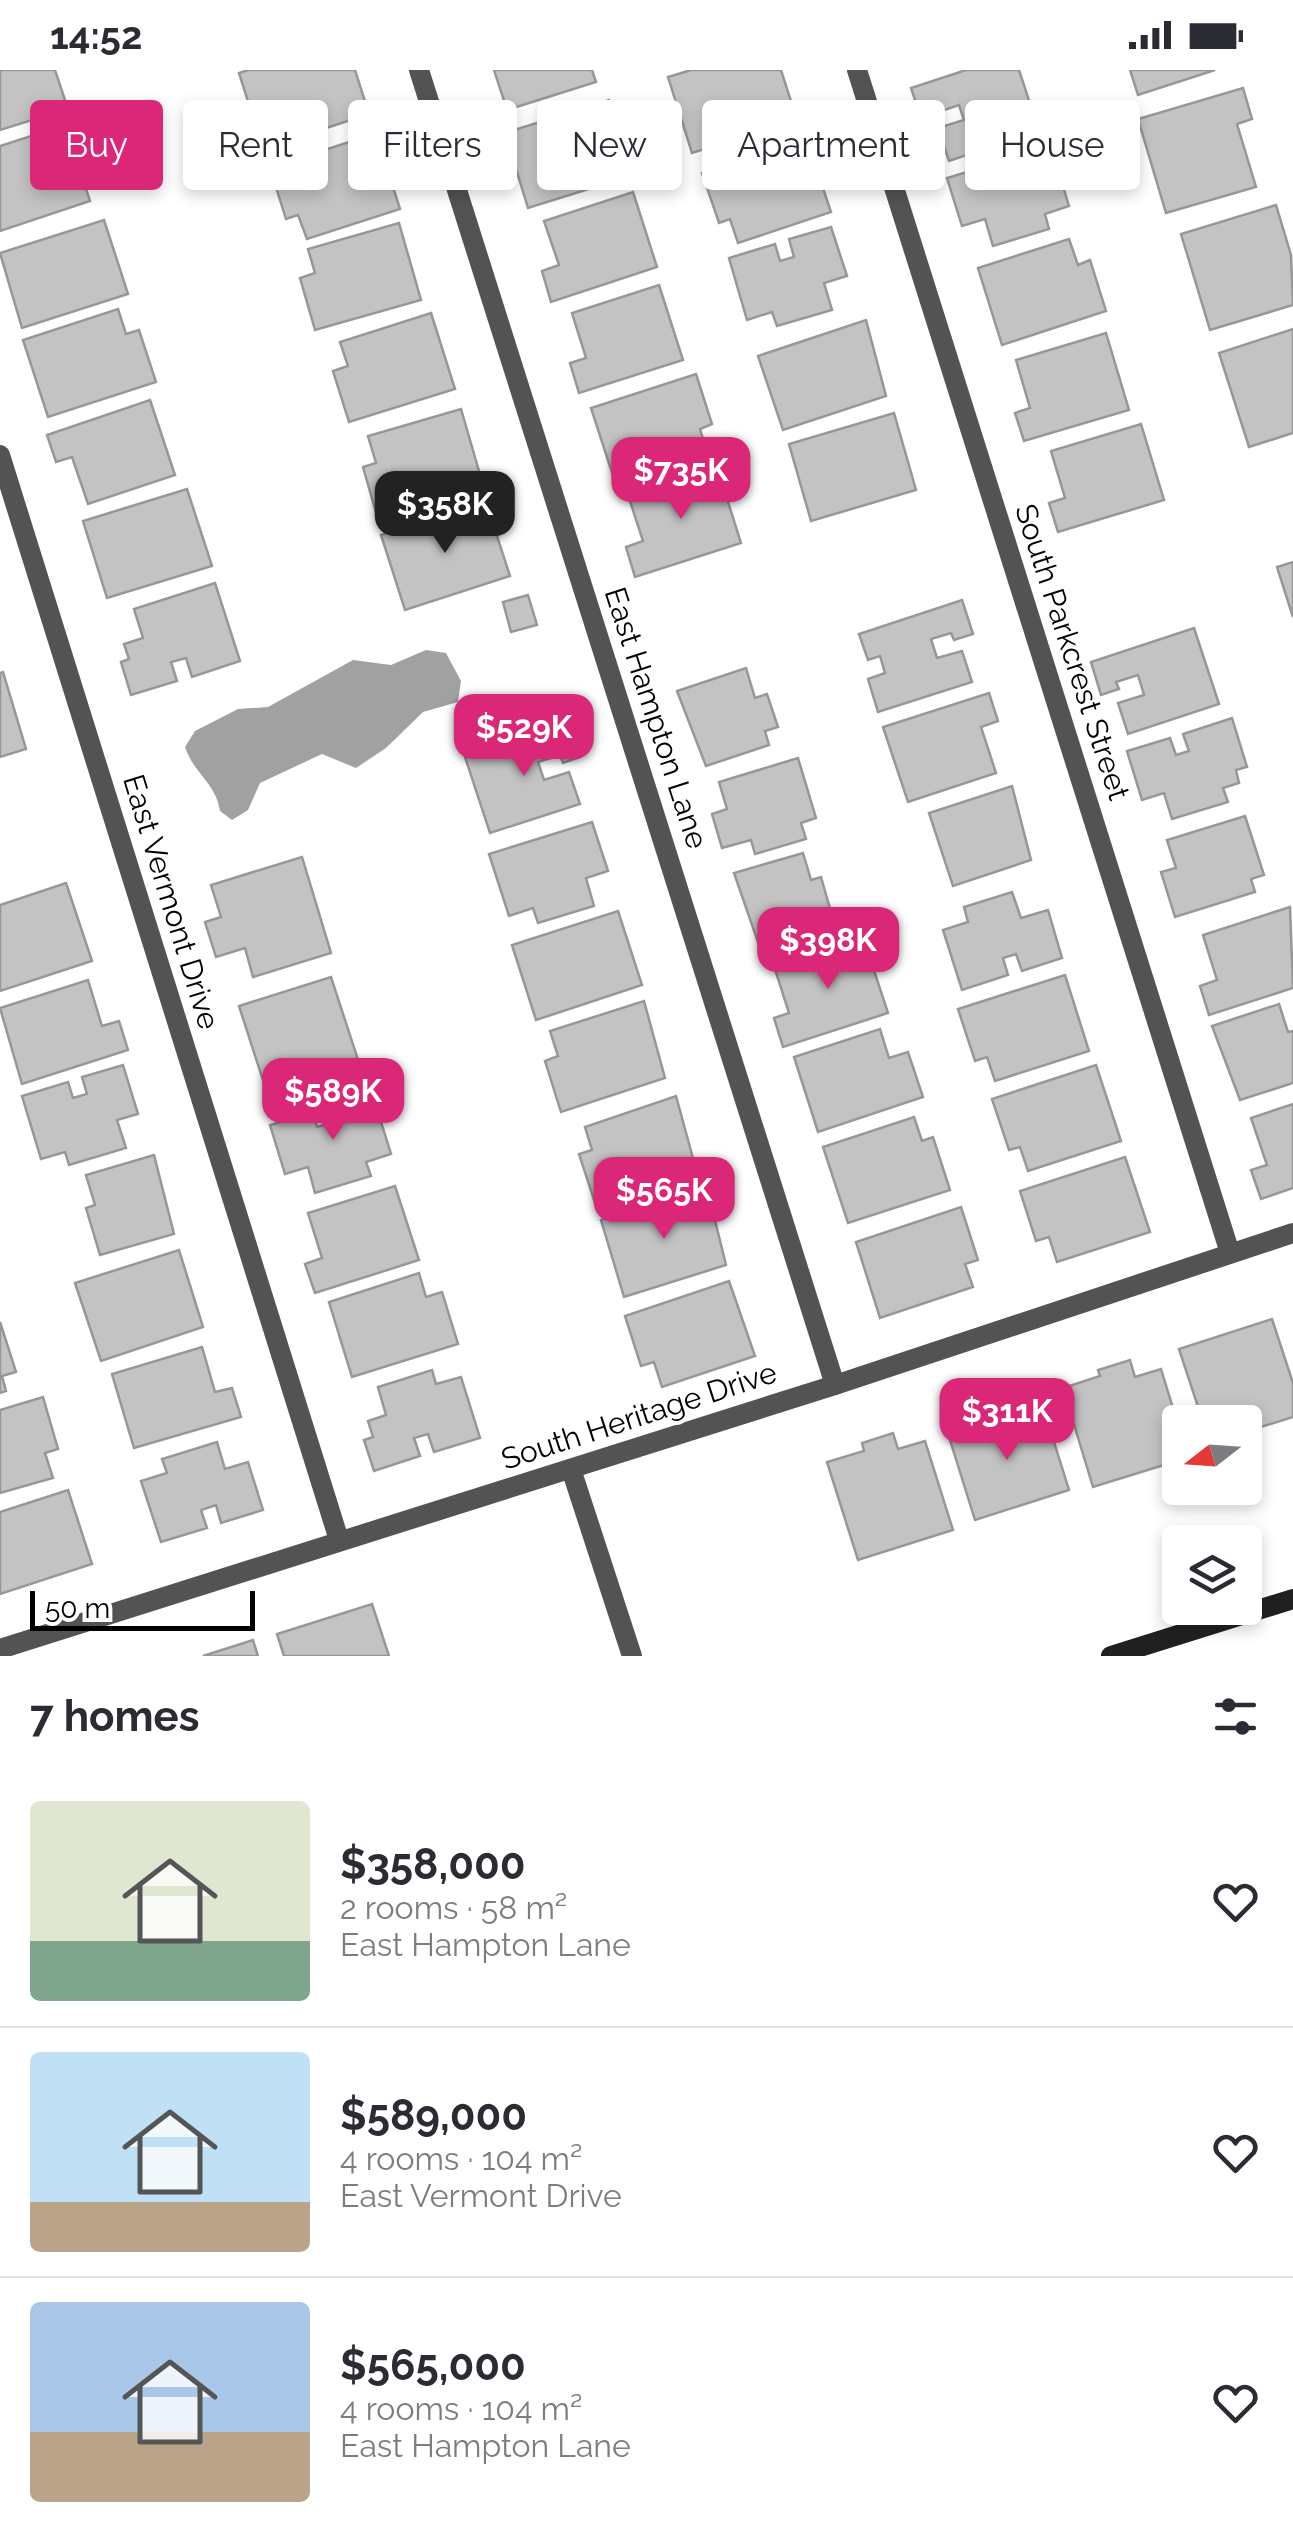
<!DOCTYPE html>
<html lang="en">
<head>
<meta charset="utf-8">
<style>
  body { margin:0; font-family:Raleway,sans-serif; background:#f2f2f3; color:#2b2b33; height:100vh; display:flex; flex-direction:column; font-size:38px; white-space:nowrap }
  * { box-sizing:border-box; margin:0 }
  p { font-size:32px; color:#7c7c81 }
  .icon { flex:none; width:55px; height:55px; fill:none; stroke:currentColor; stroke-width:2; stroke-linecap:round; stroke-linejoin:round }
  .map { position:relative; height:1586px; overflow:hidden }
  .sheet { display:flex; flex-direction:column; background:#fff; flex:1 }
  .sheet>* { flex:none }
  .guide { position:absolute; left:30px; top:30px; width:1235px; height:90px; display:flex; gap:20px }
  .needle { width:65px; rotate:253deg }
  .buttons { position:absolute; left:1162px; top:1335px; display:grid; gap:20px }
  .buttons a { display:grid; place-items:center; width:100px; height:100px; border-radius:10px; background:#fff; box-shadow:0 5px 15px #0003; font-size:50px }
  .scale { position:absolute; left:30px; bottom:25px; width:225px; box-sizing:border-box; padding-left:10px; border:5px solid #000; border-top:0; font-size:28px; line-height:35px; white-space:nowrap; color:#000; -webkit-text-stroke:8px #fff; paint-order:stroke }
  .price { position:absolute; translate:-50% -85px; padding:0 22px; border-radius:20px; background:#db2777; color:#fff; font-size:32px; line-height:65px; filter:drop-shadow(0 2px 5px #0008) }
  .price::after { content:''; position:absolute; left:50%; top:60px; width:30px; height:22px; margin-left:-15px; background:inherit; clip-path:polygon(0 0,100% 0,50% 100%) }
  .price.current { background:#222; color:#fff }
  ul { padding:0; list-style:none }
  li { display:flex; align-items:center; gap:30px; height:250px; padding:0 30px }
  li+li { border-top:2px solid #e1e1e2 }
  li span { display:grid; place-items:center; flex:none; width:280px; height:200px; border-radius:10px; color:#555 }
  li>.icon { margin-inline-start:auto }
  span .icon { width:120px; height:120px; fill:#fffc; stroke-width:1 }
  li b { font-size:42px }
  h2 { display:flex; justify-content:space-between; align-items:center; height:120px; padding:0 30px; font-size:42px }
  .tag { padding:0 35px; border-radius:10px; background:#fff; box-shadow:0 5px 15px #0003; font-size:35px; line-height:90px }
  .tag.current { background:#db2777; color:#fff }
  .status { display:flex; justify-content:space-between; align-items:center; height:70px; padding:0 50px; background:#fff; direction:ltr }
  .status svg { height:28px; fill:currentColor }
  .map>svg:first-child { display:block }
</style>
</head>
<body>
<div class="status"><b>14:52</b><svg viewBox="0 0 49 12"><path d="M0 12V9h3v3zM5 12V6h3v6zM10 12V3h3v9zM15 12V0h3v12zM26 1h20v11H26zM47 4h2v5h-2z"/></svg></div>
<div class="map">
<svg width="1293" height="1586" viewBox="0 0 1293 1586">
  <rect width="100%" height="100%" fill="#fff"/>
  <path fill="#a1a1a1" d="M 426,580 L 446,583 L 461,611 L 458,632 L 423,642 L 386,678 L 356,698 L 322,684 L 260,713 L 248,740 L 232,750 L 220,741 C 216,713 194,704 185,677 L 195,661 L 238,639 L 268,637 L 353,590 L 391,595 Z"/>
  <g fill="#c3c3c3" stroke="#979797" stroke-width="2.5">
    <path d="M 0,0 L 55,0 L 68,39 L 0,60 Z"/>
    <path d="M 248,0 L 355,0 L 369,44 L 263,79 L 239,3 Z"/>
    <path d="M 494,0 L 592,0 L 596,12 L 507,40 Z"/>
    <path d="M 691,0 L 781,0 L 797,50 L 692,83 L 668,7 Z"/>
    <path d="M 966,0 L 1019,0 L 1039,61 L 949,91 L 938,58 L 964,50 L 959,35 L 921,48 L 911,18 Z"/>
    <path d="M 1130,0 L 1215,0 L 1138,25 Z"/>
    <path d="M 1243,18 L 1252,49 L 1237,54 L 1256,117 L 1166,143 L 1138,49 Z"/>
    <path d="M 609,30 L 624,80 L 613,84 L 621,109 L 528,138 L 505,63 Z"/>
    <path d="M 65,55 L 90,131 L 0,161 L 0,76 Z"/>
    <path d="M 376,63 L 400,139 L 307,169 L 298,145 L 286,149 L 270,98 Z"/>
    <path d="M 806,68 L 831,142 L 738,173 L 730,149 L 719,153 L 702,103 Z"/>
    <path d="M 1050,75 L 1069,136 L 1045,144 L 1049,159 L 993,176 L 985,149 L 962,156 L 947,108 L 990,95 L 996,113 L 1010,108 L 1005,89 Z"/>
    <path d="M 633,122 L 657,197 L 551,232 L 542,201 L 559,195 L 544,151 Z"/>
    <path d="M 1276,135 L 1291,185 L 1293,235 L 1210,260 L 1181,164 Z"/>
    <path d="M 104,150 L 128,224 L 22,258 L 0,183 Z"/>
    <path d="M 399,153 L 421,230 L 315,260 L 300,208 L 315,203 L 308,179 Z"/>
    <path d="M 831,157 L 847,206 L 824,213 L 832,240 L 777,256 L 772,242 L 747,250 L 729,188 L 775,174 L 780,191 L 794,187 L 789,169 Z"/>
    <path d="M 1069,169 L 1078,195 L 1090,190 L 1106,241 L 1002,275 L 978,198 Z"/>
    <path d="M 659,215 L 683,290 L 579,323 L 570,293 L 586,288 L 572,243 Z"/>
    <path d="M 118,239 L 126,264 L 139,260 L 156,312 L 48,347 L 23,270 Z"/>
    <path d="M 431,243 L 455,319 L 349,352 L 333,301 L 348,296 L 340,272 Z"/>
    <path d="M 866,250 L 886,326 L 783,360 L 758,286 Z"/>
    <path d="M 1293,259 L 1293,363 L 1249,377 L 1219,283 Z"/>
    <path d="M 1106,263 L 1129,340 L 1024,371 L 1015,343 L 1030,338 L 1016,290 Z"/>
    <path d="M 696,304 L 712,354 L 700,359 L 707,382 L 615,412 L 591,338 Z"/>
    <path d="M 150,330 L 175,405 L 88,434 L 72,387 L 56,392 L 47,365 Z"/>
    <path d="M 461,339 L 483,415 L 377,446 L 363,397 L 376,393 L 368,366 Z"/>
    <path d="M 894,343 L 916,420 L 811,451 L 789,374 Z"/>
    <path d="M 1141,354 L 1164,430 L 1058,462 L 1049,433 L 1065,428 L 1051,381 Z"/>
    <path d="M 717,397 L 741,473 L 635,507 L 626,477 L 643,471 L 628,425 Z"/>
    <path d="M 187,419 L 212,496 L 107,528 L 83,451 Z"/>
    <path d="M 486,432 L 510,506 L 405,540 L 381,465 Z"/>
    <path d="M 1293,492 L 1293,547 L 1277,497 Z"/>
    <path d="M 215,513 L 240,591 L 192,607 L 186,588 L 171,592 L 177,611 L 131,625 L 121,592 L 129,589 L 124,574 L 143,568 L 134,539 Z"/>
    <path d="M 528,525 L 537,555 L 511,562 L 503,532 Z"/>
    <path d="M 962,530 L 973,564 L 954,570 L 951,563 L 931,569 L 937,588 L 962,581 L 972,612 L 878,642 L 868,609 L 885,603 L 880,586 L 868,590 L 859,564 Z"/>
    <path d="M 1194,558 L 1219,634 L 1128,664 L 1118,633 L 1144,625 L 1138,605 L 1116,612 L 1119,619 L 1101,625 L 1091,592 Z"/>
    <path d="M 746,598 L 755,628 L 767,624 L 778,657 L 765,661 L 769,675 L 706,696 L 677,621 Z"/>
    <path d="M 3,602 L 26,679 L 0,687 L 0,603 Z"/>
    <path d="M 989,623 L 998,651 L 981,657 L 996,703 L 908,732 L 883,657 Z"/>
    <path d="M 1232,648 L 1247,697 L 1236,700 L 1239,713 L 1223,718 L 1228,732 L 1172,749 L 1164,723 L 1142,730 L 1127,681 L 1170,668 L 1176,685 L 1189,681 L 1183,664 Z"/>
    <path d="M 569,654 L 580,687 L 563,693 L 560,685 L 538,692 L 544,710 L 569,702 L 580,734 L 490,763 L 465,687 Z"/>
    <path d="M 798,688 L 816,748 L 801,753 L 806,769 L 755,784 L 751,770 L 722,778 L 712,744 L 727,739 L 719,712 Z"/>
    <path d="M 1012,716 L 1031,790 L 953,816 L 929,743 Z"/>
    <path d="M 1245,746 L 1264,805 L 1251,809 L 1255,822 L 1175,847 L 1161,802 L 1176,798 L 1167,770 Z"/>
    <path d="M 592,752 L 608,801 L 586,808 L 594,836 L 538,853 L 533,838 L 509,846 L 489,784 Z"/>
    <path d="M 803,783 L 811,810 L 821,807 L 835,856 L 760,878 L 734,803 Z"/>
    <path d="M 302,787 L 331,883 L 253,907 L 245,878 L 216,887 L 205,852 L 221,847 L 211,815 Z"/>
    <path d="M 66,813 L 92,891 L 0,921 L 0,835 Z"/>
    <path d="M 1012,822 L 1021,848 L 1048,840 L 1062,888 L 1022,901 L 1016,884 L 1003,888 L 1008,905 L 962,920 L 943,860 L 968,852 L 964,837 Z"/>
    <path d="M 1290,837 L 1293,918 L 1209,945 L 1200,916 L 1217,910 L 1203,865 Z"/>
    <path d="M 618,841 L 642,915 L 536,950 L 512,875 Z"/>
    <path d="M 863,867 L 888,943 L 783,977 L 774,948 L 789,943 L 774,896 Z"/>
    <path d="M 1065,905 L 1089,981 L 995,1011 L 987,987 L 975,991 L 958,939 Z"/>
    <path d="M 331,907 L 362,1002 L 270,1032 L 239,936 Z"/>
    <path d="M 88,910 L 102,956 L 119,951 L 128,980 L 22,1014 L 0,938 Z"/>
    <path d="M 644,931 L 665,1008 L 561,1042 L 545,991 L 558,986 L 550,961 Z"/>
    <path d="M 1279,934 L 1288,962 L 1293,961 L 1293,1013 L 1240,1030 L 1212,956 Z"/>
    <path d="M 880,959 L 889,988 L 908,982 L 923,1027 L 818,1062 L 794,987 Z"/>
    <path d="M 123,995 L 138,1044 L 117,1050 L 126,1078 L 69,1095 L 65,1082 L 41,1089 L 22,1026 L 68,1012 L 73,1028 L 87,1024 L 82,1007 Z"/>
    <path d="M 1096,995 L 1121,1071 L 1028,1101 L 1020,1077 L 1009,1080 L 992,1029 Z"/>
    <path d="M 372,1023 L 391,1084 L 366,1092 L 371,1106 L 315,1123 L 308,1097 L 285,1104 L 270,1055 L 313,1043 L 317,1057 L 331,1053 L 326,1037 Z"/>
    <path d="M 676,1026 L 697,1103 L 596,1136 L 579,1084 L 592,1080 L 585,1057 Z"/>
    <path d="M 1293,1034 L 1293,1118 L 1261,1129 L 1251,1100 L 1267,1095 L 1251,1048 Z"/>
    <path d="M 914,1047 L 922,1071 L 933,1067 L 950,1120 L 848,1153 L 823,1077 Z"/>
    <path d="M 154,1085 L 174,1164 L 100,1185 L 86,1138 L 95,1135 L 86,1105 Z"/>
    <path d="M 1125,1087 L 1150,1162 L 1057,1192 L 1049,1167 L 1036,1171 L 1020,1121 Z"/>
    <path d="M 395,1116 L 419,1190 L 315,1223 L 305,1194 L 322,1188 L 308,1143 Z"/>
    <path d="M 707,1118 L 726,1195 L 624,1227 L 601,1150 Z"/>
    <path d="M 961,1137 L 978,1190 L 965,1194 L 973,1217 L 880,1248 L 856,1172 Z"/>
    <path d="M 179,1180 L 203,1257 L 101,1291 L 75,1213 Z"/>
    <path d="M 419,1203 L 426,1227 L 442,1222 L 458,1274 L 352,1307 L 329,1232 Z"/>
    <path d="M 729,1211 L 755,1286 L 662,1317 L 654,1292 L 641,1296 L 625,1246 Z"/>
    <path d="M 1272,1249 L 1293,1313 L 1293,1347 L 1245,1362 L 1245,1352 L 1203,1352 L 1179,1279 Z"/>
    <path d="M 0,1252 L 16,1302 L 2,1306 L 6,1321 L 0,1323 Z"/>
    <path d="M 202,1277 L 215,1322 L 232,1318 L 241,1347 L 134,1378 L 112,1304 Z"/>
    <path d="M 1130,1290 L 1135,1307 L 1161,1299 L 1180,1361 L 1180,1390 L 1093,1417 L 1063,1318 L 1100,1306 L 1098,1300 Z"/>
    <path d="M 432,1300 L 436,1314 L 461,1307 L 480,1368 L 434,1382 L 428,1364 L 414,1368 L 420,1386 L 374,1401 L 364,1370 L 373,1367 L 368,1351 L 386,1345 L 378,1317 Z"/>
    <path d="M 43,1327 L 58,1379 L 45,1383 L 53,1408 L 0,1423 L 0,1340 Z"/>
    <path d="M 1044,1340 L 1069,1420 L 975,1450 L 945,1354 L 977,1343 L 982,1360 Z"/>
    <path d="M 893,1363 L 898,1379 L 925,1371 L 953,1460 L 858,1490 L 827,1392 L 864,1381 L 862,1373 Z"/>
    <path d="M 217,1372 L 225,1399 L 248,1392 L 263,1440 L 221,1453 L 216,1435 L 201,1440 L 207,1458 L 161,1472 L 141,1411 L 167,1403 L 162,1389 Z"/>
    <path d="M 68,1420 L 92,1494 L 0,1524 L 0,1442 Z"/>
    <path d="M 372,1534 L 389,1586 L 284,1586 L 277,1564 Z"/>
    <path d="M 253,1570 L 258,1586 L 203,1586 Z"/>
  </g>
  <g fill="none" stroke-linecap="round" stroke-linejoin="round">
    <g stroke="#535353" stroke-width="20">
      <path d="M 419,0 L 835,1315"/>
      <path d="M 857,0 L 1230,1183"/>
      <path d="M 0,385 L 339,1470"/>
      <path d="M 571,1399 L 632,1586"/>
      <path d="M 0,1579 L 835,1315 L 1293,1163"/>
    </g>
    <path stroke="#202020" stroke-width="20" d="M 1111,1586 L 1293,1529"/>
  </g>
  <g text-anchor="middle" stroke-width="8" stroke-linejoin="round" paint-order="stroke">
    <g font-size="30" fill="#000" stroke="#fff">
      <text transform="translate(1072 582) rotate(72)" y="10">South Parkcrest Street</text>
      <text transform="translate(656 648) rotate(72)" y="10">East Hampton Lane</text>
      <text transform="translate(171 832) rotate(73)" y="10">East Vermont Drive</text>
      <text transform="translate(639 1346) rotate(-18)" y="10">South Heritage Drive</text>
    </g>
  </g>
</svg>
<div class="buttons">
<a><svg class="needle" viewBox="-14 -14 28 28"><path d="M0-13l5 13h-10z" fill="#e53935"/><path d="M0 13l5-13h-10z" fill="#7c7c81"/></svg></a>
<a><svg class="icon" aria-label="layers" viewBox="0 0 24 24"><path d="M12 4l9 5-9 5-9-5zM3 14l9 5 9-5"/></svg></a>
</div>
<div class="scale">50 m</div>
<b class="price" style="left:681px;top:452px">$735K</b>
<b class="price current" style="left:445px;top:486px">$358K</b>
<b class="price" style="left:524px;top:709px">$529K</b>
<b class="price" style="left:828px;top:922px">$398K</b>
<b class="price" style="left:333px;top:1073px">$589K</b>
<b class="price" style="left:664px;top:1172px">$565K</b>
<b class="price" style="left:1007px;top:1393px">$311K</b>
<div class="guide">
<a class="tag current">Buy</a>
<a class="tag">Rent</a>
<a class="tag">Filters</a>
<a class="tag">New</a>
<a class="tag">Apartment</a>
<a class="tag">House</a>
</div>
</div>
<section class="sheet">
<h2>7 homes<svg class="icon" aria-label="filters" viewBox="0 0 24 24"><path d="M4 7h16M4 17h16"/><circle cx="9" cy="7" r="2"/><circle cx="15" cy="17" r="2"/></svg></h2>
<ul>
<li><span style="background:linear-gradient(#dfe7d0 70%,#7fa58c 0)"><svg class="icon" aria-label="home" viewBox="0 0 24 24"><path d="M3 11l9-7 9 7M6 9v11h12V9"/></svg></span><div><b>$358,000</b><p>2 rooms · 58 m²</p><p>East Hampton Lane</p></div><svg class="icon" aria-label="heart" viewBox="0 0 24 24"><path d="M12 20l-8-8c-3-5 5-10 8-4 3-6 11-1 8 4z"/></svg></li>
<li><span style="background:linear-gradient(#bfe0f5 75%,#b9a48a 0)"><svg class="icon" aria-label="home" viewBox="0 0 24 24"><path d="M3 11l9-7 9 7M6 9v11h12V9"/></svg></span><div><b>$589,000</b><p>4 rooms · 104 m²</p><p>East Vermont Drive</p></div><svg class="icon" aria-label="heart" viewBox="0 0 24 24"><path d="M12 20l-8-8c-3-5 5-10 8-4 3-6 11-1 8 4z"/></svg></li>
<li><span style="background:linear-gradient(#a9c7e8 65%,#b9a48a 0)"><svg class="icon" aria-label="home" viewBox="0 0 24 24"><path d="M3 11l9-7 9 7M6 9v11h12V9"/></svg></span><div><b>$565,000</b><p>4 rooms · 104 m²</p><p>East Hampton Lane</p></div><svg class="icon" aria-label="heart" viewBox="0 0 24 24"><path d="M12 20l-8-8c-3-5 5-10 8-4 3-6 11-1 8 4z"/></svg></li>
</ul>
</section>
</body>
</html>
